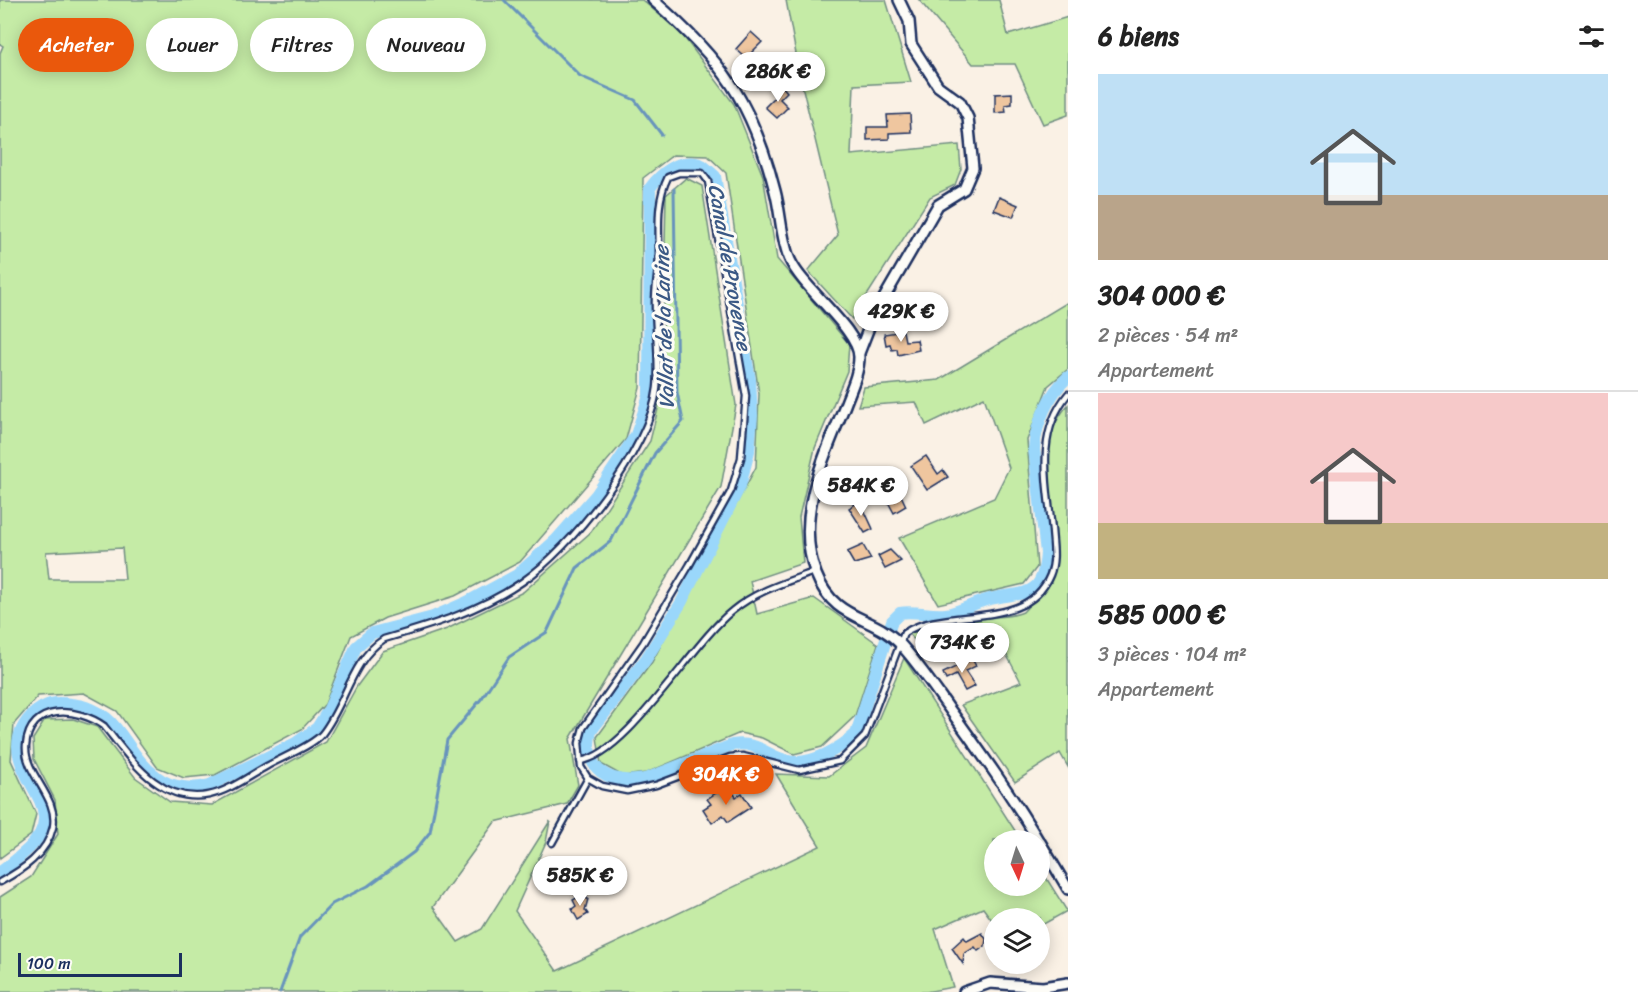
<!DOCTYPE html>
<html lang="fr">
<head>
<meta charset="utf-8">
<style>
  body { margin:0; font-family:Sriracha,sans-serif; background:#f6f6f6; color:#222; height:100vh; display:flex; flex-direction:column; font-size:22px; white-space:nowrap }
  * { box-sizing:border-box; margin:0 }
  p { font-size:20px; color:#767676 }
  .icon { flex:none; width:33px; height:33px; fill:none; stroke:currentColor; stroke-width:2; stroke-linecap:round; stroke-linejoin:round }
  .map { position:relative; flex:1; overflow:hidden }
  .panel { display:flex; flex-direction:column; background:#fff; width:570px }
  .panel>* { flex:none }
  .hud { position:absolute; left:18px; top:18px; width:570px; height:54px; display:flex; gap:12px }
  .needle { width:39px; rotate:176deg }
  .buttons { position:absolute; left:984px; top:830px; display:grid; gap:12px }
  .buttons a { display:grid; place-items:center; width:66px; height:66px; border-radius:50%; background:#fff; box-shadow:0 3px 15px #0003; font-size:30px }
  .scale { position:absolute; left:18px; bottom:15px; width:164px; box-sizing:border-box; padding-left:6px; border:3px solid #1b2f5e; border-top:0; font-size:16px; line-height:21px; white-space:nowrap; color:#1b2f5e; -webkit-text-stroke:4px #fdfcf7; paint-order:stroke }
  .price { position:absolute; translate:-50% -51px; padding:0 14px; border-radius:21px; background:#fff; color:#222; font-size:20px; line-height:39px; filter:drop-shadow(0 2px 3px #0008) }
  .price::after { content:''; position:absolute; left:50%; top:36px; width:18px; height:14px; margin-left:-9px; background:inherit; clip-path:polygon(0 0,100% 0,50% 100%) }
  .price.selected { background:#ea580c; color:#fff }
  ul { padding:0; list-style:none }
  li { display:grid; align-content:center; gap:12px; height:318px; padding:0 30px }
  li+li { border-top:2px solid #e0e0e0 }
  li span { display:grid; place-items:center; height:186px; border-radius:0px; color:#555 }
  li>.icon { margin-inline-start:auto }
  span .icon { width:108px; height:108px; fill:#fffc; stroke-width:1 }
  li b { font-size:26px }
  h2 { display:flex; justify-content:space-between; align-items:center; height:72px; padding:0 30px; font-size:26px }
  .pill { padding:0 21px; border-radius:27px; background:#fff; box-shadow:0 3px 15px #0003; font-size:21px; line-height:54px }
  .pill.selected { background:#ea580c; color:#fff }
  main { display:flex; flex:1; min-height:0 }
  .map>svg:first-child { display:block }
</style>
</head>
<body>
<main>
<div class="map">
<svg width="1068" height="992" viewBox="0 0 1068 992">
  <rect width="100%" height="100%" fill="#faf1e5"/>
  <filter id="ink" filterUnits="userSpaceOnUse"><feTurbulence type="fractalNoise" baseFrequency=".0167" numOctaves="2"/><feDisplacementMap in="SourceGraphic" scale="12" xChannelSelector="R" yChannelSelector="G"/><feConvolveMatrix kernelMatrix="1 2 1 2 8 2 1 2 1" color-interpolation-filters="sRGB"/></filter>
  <g filter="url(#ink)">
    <g fill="#c5eba6" stroke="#708d82" stroke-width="1.5" fill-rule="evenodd">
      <path d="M 0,0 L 642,0 L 681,33 L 734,104 L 763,176 L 777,259 L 849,344 L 847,371 L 815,448 L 799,517 L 803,563 L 750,581 L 757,614 L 814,598 L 878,644 L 855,716 L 822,747 L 794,754 L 762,738 L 740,733 L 646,773 L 623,776 L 601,764 L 597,737 L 652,662 L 756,467 L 759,394 L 726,173 L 708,156 L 673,155 L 643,178 L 640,388 L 626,439 L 520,562 L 455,596 L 385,618 L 351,636 L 325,704 L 302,729 L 215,775 L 184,778 L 157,767 L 117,711 L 84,693 L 38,696 L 14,724 L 11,760 L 36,814 L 31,835 L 0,858 L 0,53 L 3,46 L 0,44 ZM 122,548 L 125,579 L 49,579 L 46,552 Z"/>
      <path d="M 786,0 L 886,0 L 911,82 L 854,85 L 851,155 L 959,145 L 961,169 L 955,185 L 930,197 L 852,319 L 808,271 L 838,235 L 801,81 Z"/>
      <path d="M 919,0 L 999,0 L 1008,35 L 1068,17 L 1068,115 L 1043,124 L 1015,64 L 973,64 Z"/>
      <path d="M 686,178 L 702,186 L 736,405 L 721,487 L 570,739 L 578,785 L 567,804 L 495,822 L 433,907 L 458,942 L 482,929 L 550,821 L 546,842 L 515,911 L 557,971 L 820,846 L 776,774 L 829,776 L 866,748 L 904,658 L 1021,840 L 994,840 L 994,885 L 1040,885 L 1040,868 L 1067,911 L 1040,926 L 1040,918 L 994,918 L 994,923 L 983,908 L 935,929 L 953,987 L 926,992 L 0,992 L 0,897 L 31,877 L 58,834 L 55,800 L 34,759 L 33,739 L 45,720 L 73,719 L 97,727 L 135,777 L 170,802 L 212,805 L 326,742 L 357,686 L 383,651 L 447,629 L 523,592 L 591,532 L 650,441 L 662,393 L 666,195 Z"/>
      <path d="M 1068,302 L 1068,369 L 1048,386 L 1027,440 L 1037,567 L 1024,584 L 938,604 L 899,538 L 994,498 L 1009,468 L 984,397 L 926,425 L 916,402 L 858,406 L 864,387 L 939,380 Z"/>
      <path d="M 1068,405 L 1068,767 L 1060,753 L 1015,782 L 961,705 L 1021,682 L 996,635 L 923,650 L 909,634 C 937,625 967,622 996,617 C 1004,616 1015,616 1023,612 C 1068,568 1016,463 1068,405 Z"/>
    </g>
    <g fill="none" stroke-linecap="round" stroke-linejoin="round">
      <g stroke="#6794bc" stroke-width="3">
        <path d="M 504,0 L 580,76 L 635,100 L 662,135"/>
        <path d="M 280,992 L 300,937 L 332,904 L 368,886 L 414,852 L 430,832 L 447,740 L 482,698 L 509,657 L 547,632 L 577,568 L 611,541 L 655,453 L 683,421 L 677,392 L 674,189"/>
      </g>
      <path stroke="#9ad7fb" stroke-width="12" d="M 0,872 C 11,865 19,857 28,849 C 69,810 19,787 18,746 C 18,731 28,716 40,709 C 50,702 59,702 71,704 C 122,709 122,752 157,777 C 171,788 194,790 210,785 L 296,743 L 317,728 L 329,709 L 356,647 L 372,633 L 433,617 L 467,602 L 517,575 L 556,540 L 596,495 L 636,435 L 649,396 L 650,188 C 661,173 679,158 700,164 C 705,166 711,173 715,176 L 750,380 L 752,415 L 749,451 L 740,486 L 681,603 L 646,659 L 591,731 C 581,770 610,785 645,779 L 732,745 C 759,741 766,756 789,761 C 810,766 841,748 856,734 L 892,621 L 900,613 C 915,610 931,616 946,614 C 960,612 972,604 986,600 C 1022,590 1043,602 1046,553 L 1034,449 C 1036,423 1048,395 1068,377"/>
    </g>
    <g fill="#efc69f" stroke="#1b2f5e" stroke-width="1.5">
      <path d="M 751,32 L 762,42 L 746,58 L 736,49 Z"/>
      <path d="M 782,86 L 787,92 L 780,99 L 788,107 L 777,118 L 765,107 L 776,96 L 773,93 Z"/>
      <path d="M 1012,93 L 1012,104 L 1005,105 L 1006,112 L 995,113 L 995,94 Z"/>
      <path d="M 910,114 L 911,132 L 889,133 L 889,139 L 867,140 L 867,127 L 888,127 L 887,115 Z"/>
      <path d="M 999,197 L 1018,205 L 1013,217 L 994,210 Z"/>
      <path d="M 903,331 L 905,341 L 917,340 L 919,350 L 898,355 L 897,349 L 892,350 L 890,344 L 886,345 L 884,334 Z"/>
      <path d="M 926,456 L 938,474 L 943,470 L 948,477 L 927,490 L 911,466 Z"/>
      <path d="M 889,470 L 906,506 L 894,513 L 881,489 L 860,501 L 852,486 L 860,481 L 862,485 Z"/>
      <path d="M 860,501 L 873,529 L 865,533 L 849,508 Z"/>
      <path d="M 863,545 L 871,559 L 854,564 L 847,552 Z"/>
      <path d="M 890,550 L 901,561 L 885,569 L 878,556 Z"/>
      <path d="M 972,659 L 976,666 L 965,671 L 975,686 L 965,691 L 956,675 L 946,680 L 943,673 Z"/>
      <path d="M 722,789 L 726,795 L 732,791 L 736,797 L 742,793 L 751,807 L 728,822 L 723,815 L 712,823 L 703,809 L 711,804 L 707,799 Z"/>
      <path d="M 580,896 L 588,899 L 585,910 L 588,914 L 578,920 L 572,909 L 576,906 L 573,900 Z"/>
      <path d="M 982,933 L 986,939 L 985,946 L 978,951 L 975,947 L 964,954 L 963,964 L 952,948 L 964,937 L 967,941 Z"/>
    </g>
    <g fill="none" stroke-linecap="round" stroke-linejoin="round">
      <g stroke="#1b2f5e" stroke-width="9">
        <g id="lane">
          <path d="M 580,761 C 626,756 693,642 732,611 C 756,591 786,582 814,572"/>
          <path d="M 552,843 L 588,778"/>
          <path d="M 0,882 C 22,870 47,854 53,827 C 59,797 24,774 26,746 C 29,703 78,707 104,726 C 130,758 160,805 209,795 C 229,791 249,776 267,766 C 281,758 312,746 322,734 C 346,704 351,660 384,639 C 432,625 480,611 522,582 C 572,548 650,449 657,388 C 660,360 655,330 655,302 C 655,285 659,269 659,252 C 659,226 656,201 668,177 L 679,173 L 702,173 L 708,181 L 746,396 L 741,458 L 731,491 L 689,566 L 643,643 L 583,728 L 579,743 L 581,767 L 588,778 L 602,786 L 627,791 L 656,785 L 730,757 L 743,756 L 799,770 L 840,761 L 865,736 L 904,633 C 946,605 1027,632 1050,575 C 1056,560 1053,545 1052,530 C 1047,482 1035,434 1068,394"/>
        </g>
      </g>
      <g stroke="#1b2f5e" stroke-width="14">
        <g id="street">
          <path d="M 653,0 C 722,60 752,101 775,191 C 781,213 781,240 790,260 C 803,289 859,330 859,357 C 859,373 851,389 845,405 C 824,458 794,517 816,574 C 835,623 874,614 902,646 C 919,665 933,686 948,707 C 979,750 1011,794 1038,840"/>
          <path d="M 859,353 L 873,317 L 938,205 L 964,189 L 973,168 L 968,118 L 960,102 L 938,86 L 911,44 L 909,21 L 899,0"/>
          <path d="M 1040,842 L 1068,889"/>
          <path d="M 964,992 L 990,983 L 1043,987 L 1068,983"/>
        </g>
      </g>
      <use href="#lane" stroke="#fdfcf7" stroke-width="4.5"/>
      <use href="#street" stroke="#fdfcf7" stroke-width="9"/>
    </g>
  </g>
  <g text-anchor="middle" stroke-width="6" stroke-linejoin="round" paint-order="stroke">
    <g font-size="21" font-style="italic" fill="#3b5985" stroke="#fdfcf7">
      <text transform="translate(730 267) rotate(80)" y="7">Canal de Provence</text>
      <text transform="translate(664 327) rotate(-92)" y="7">Vallat de la Larine</text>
    </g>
  </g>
</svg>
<div class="buttons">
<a><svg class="needle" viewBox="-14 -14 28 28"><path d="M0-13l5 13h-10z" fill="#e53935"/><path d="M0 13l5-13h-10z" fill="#767676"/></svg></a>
<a><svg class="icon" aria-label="layers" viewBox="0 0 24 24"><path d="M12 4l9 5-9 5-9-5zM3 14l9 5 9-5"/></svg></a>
</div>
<div class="scale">100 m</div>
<b class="price" style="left:778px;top:103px">286K €</b>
<b class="price" style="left:901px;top:343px">429K €</b>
<b class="price" style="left:861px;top:517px">584K €</b>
<b class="price" style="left:962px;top:674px">734K €</b>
<b class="price selected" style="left:726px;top:806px">304K €</b>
<b class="price" style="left:580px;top:907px">585K €</b>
<div class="hud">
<a class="pill selected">Acheter</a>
<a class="pill">Louer</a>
<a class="pill">Filtres</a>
<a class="pill">Nouveau</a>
</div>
</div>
<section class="panel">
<h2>6 biens<svg class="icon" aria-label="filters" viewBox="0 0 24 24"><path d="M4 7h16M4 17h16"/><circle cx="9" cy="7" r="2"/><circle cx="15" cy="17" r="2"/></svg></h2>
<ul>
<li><span style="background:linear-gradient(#bfe0f5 65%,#b9a48a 0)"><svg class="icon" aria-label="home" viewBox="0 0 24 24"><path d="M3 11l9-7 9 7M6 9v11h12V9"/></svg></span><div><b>304 000 €</b><p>2 pièces · 54 m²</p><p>Appartement</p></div></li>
<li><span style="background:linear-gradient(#f6c9c9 70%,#c2b280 0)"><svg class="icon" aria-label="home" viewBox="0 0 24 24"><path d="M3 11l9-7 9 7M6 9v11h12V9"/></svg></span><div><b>585 000 €</b><p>3 pièces · 104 m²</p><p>Appartement</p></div></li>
</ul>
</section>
</main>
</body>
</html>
